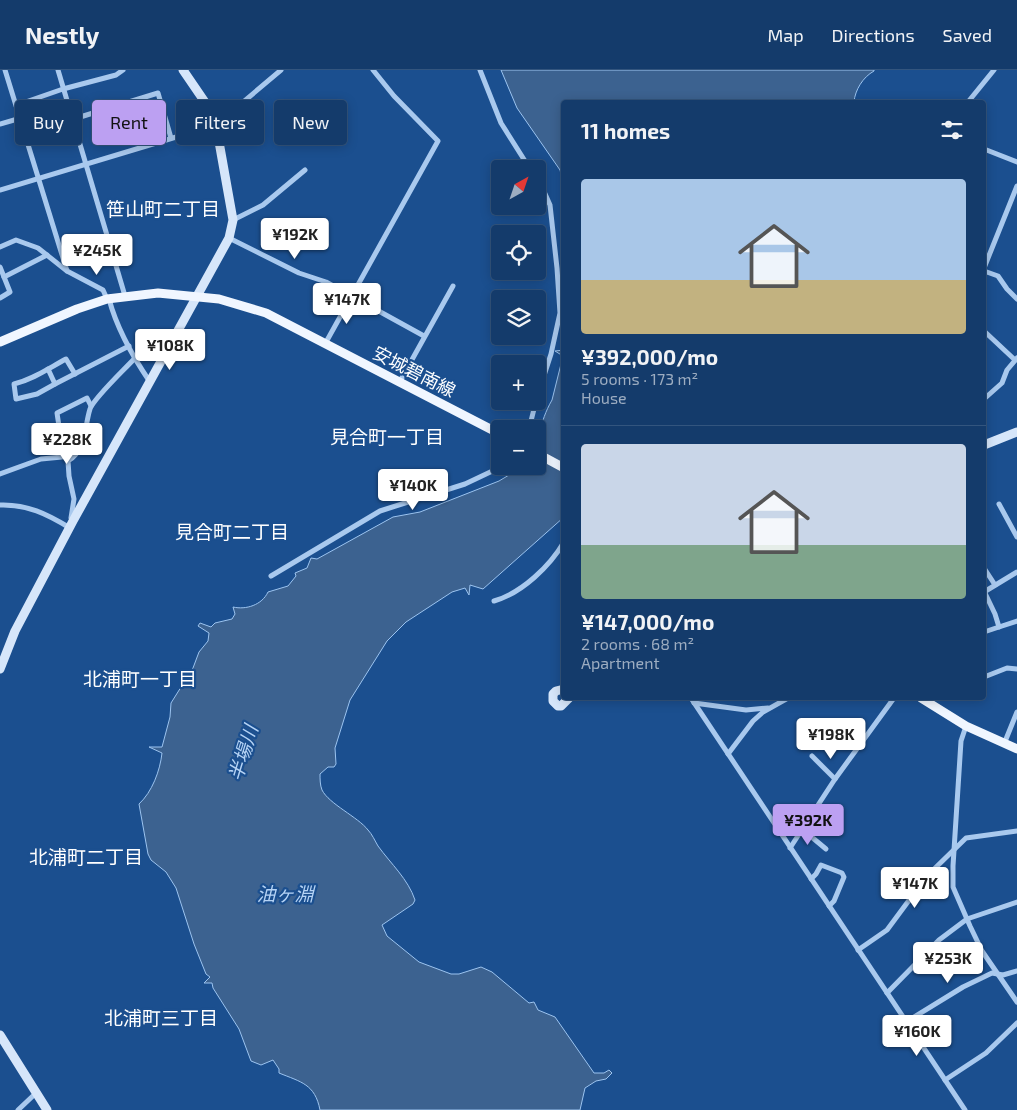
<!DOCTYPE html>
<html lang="en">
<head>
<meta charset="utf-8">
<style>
  body { margin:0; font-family:"Exo 2","Noto Sans JP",sans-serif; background:#1d4271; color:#f1f3f6; height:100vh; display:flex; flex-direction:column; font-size:19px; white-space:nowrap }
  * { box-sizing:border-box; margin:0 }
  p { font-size:16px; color:#9dadc1 }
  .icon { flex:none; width:28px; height:28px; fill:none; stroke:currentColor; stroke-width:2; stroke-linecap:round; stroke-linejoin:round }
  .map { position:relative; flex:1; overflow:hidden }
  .side { position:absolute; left:561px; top:30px; width:425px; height:600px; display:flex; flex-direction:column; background:#143b6b; border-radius:5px; box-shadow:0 2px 12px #0003,0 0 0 1px #33557e }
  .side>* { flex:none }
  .hud { position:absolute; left:15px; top:30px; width:471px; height:45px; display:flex; gap:10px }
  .needle { width:32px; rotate:40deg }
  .controls { position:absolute; left:491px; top:90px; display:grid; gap:10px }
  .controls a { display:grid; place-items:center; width:55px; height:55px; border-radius:5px; background:#143b6b; box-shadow:0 2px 12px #0003,0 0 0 1px #33557e; font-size:25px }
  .price { position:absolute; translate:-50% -42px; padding:0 11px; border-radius:5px; background:#fff; color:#222; font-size:16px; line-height:32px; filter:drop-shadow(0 1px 2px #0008) }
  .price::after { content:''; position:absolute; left:50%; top:30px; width:15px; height:11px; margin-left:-8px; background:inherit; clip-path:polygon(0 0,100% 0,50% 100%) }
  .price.current { background:#bca0f2; color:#111 }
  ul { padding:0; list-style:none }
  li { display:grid; align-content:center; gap:10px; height:265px; padding:0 20px }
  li+li { border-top:1px solid #33557e }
  li span { display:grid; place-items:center; height:155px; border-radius:5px; color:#555 }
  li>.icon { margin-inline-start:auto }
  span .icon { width:90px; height:90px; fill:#fffc; stroke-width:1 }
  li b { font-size:21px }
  h2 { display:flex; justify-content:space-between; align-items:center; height:60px; padding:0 20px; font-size:21px }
  .chip { padding:0 18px; border-radius:5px; background:#143b6b; box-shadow:0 2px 12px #0003,0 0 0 1px #33557e; font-size:18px; line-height:45px }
  .chip.current { background:#bca0f2; color:#111 }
  header { display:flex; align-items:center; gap:30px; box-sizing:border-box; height:70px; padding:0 25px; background:#143b6b; border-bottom:1px solid #33557e }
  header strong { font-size:24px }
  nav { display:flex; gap:28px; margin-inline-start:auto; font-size:18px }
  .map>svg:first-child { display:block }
</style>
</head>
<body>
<header>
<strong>Nestly</strong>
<nav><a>Map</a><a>Directions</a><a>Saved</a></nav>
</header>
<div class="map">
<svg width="1017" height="1040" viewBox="0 0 1017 1040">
  <rect width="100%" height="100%" fill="#1b4f8f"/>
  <g fill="#3c6290" stroke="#9cc4f0">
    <path d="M 501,0 L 874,0 L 874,1 C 863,7 855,20 854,32 L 564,32 L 564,116 L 560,100 L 517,38 Z"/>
    <path d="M 564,280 L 564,447 L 483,519 L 470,515 L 469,525 L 465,518 L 452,522 L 406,552 L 387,571 L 350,630 L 335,678 L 336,694 L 334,697 L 328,697 L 320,704 C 320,709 320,715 322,720 C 329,734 358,747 368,760 C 372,764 375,771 378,776 C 391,794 408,809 415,830 L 413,834 L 382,855 L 387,866 L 419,892 L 451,904 L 459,904 L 481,897 L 492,902 L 529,933 L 534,932 L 538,940 L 555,947 L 594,1003 L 604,1003 L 609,1000 L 612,1003 L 606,1009 L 596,1011 L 585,1018 L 580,1040 L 320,1040 C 315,1014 301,1012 279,1003 L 279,999 L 273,990 L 261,995 L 251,991 L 239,959 L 213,918 L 212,913 L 204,913 L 210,907 L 206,904 L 194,874 L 176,818 L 166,802 L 151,790 L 148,784 L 139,734 C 152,722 160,701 162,683 L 149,677 L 162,677 L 170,647 L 171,633 L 193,598 L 199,582 L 208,571 L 209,563 L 198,556 L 200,553 L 211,557 L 215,553 L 232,549 L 235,544 L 233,537 C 246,540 262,535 268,522 L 288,516 L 296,506 L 295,503 L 307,498 L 311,488 L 317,489 L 393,447 L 420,442 L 499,411 L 509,405 L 519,396 L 538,396 C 538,370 539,353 552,330 L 563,286 L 555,281 Z"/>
  </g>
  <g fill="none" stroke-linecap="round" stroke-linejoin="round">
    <g stroke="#a9c9ee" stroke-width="5">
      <path d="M 5,0 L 67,201"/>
      <path d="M 58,0 L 125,226"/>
      <path d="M 480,0 L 501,53 L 530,99"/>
      <path d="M 968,32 L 994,0"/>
      <path d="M 17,35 L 63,19 L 116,5 L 123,0"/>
      <path d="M 0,54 L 21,48"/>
      <path d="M 25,64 L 158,23 L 171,68"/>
      <path d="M 984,79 L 1017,92"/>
      <path d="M 538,108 L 550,135 L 557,198 L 560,243 L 551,284 L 538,324"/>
      <path d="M 0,120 L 216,55 L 281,0"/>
      <path d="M 233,150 L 263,135 L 305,100"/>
      <path d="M 229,168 L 299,203 L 326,212 L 424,266"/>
      <path d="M 0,177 L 16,170 L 38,178 L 67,201 L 103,220 L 107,229"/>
      <path d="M 0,197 L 10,222 L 0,228"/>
      <path d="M 984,198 L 1017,116"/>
      <path d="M 984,201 L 998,206 L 1007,219 L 1017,229"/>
      <path d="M 4,207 L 47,185"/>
      <path d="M 109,229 C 117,259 133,287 150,312"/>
      <path d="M 984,261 L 1015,290"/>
      <path d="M 325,274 L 438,71 L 394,26 L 373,0"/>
      <path d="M 48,299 L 55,314 L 129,276"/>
      <path d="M 399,313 L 453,216"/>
      <path d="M 55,314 L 37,324 L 16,329 L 14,314 C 34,309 49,298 66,289 L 75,304"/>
      <path d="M 984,329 L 1002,313 L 1007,300 L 1017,288"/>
      <path d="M 529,359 L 536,331"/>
      <path d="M 0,404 L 41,389 L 62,387 L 63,383 L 57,343 L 87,328 L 91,336"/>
      <path d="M 999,434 L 1017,467"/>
      <path d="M 0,435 C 27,434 47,444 70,458"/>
      <path d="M 73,450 L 71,448 L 74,429 L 69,406 L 68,391 C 87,379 84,358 90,339 C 94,328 125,299 134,289"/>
      <path d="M 984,498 L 995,515"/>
      <path d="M 271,506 L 380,441 L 465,414 L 503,396"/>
      <path d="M 984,521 L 995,544 L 999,557 L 1017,551"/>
      <path d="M 984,522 L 1017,502"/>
      <path d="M 494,531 C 522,523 550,496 564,472"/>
      <path d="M 984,562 L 999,557"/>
      <path d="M 984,607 L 1007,598 L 1017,599"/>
      <path d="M 691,628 L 965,1040"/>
      <path d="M 694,633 L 746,640 L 768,638"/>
      <path d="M 966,656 L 961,671 L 953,796 L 953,817 L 970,856 L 982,881 L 1017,932"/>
      <path d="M 1004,674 L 1017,642"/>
      <path d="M 728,684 L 753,651 L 763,642 L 788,628"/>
      <path d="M 812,686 L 835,709"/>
      <path d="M 802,759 L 826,779"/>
      <path d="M 790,778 L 835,709 L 894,628"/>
      <path d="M 811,809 L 816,804 L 821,795 L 842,803 L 844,807 L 834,831 L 829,836"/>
      <path d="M 858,880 L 887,860 L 927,806 L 966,768 L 1017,761"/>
      <path d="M 887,923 L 939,870 L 967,849 L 1017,832"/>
      <path d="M 906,952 L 963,917 L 992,903 L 1003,905 L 1017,901"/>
      <path d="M 945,1010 L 986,983 L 1017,953"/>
      <path d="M 18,1040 L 36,1023"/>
    </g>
    <g stroke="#d6e6fa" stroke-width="9">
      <path d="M 984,375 L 1017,362"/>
      <path d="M 0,599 L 15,561 L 73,451 L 229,168 L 233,150 L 216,55 L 209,38 L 183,0"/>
      <path d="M 564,619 L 556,621 L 553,624 L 553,631 L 558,636 L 561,636 L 569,628"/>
      <path d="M 0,965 L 47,1040"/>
    </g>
    <g stroke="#f0f6ff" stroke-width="9">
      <path d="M 0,272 L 77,239 L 107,229 L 158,223 L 219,229 L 266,243 L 500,364"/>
      <path d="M 538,384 L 564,398"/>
      <path d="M 921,628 L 966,656 L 1017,679"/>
    </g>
  </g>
  <g text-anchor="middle" stroke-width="4.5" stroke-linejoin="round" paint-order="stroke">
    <g font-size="18" fill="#fff" stroke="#1b4f8f">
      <text transform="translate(414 302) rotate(27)" y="6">安城碧南線</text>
    </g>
    <g font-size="19" fill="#fff" stroke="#1b4f8f">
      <text x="163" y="146">笹山町二丁目</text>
      <text x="387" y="374">見合町一丁目</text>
      <text x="232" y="469">見合町二丁目</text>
      <text x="140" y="616">北浦町一丁目</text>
      <text x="86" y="794">北浦町二丁目</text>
      <text x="161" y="955">北浦町三丁目</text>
    </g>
    <g font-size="19" font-style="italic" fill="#b5d3f5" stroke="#1b4f8f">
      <text transform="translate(243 683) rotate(-73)" y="7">半場川</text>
      <text x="285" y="831">油ヶ淵</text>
    </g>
  </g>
</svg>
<div class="controls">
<a><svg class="needle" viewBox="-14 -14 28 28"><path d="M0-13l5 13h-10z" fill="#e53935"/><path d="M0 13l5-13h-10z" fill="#9dadc1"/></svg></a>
<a><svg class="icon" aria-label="locate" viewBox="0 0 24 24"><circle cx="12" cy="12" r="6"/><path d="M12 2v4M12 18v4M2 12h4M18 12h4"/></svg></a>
<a><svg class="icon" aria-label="layers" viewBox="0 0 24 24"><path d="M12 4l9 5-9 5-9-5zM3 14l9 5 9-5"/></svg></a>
<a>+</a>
<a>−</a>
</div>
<b class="price" style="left:295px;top:190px">¥192K</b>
<b class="price" style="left:97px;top:206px">¥245K</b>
<b class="price" style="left:347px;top:255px">¥147K</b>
<b class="price" style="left:170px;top:301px">¥108K</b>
<b class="price" style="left:67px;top:395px">¥228K</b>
<b class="price" style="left:413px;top:441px">¥140K</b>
<b class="price" style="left:831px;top:690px">¥198K</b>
<b class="price current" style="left:808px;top:776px">¥392K</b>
<b class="price" style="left:915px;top:839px">¥147K</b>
<b class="price" style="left:948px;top:914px">¥253K</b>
<b class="price" style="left:917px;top:987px">¥160K</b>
<div class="hud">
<a class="chip">Buy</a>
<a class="chip current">Rent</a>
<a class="chip">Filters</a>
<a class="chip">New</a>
</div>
<section class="side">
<h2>11 homes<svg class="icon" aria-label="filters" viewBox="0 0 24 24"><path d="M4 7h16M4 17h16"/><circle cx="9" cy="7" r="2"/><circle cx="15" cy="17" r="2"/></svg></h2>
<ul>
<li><span style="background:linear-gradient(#a9c7e8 65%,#c2b280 0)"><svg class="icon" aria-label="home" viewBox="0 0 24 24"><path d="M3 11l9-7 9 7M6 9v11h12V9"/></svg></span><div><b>¥392,000/mo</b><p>5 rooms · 173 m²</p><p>House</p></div></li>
<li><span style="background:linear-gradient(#c9d6e8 65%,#7fa58c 0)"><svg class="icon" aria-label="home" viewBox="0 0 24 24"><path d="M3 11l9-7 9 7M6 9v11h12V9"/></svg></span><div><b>¥147,000/mo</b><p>2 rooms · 68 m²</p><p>Apartment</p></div></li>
</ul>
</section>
</div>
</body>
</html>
